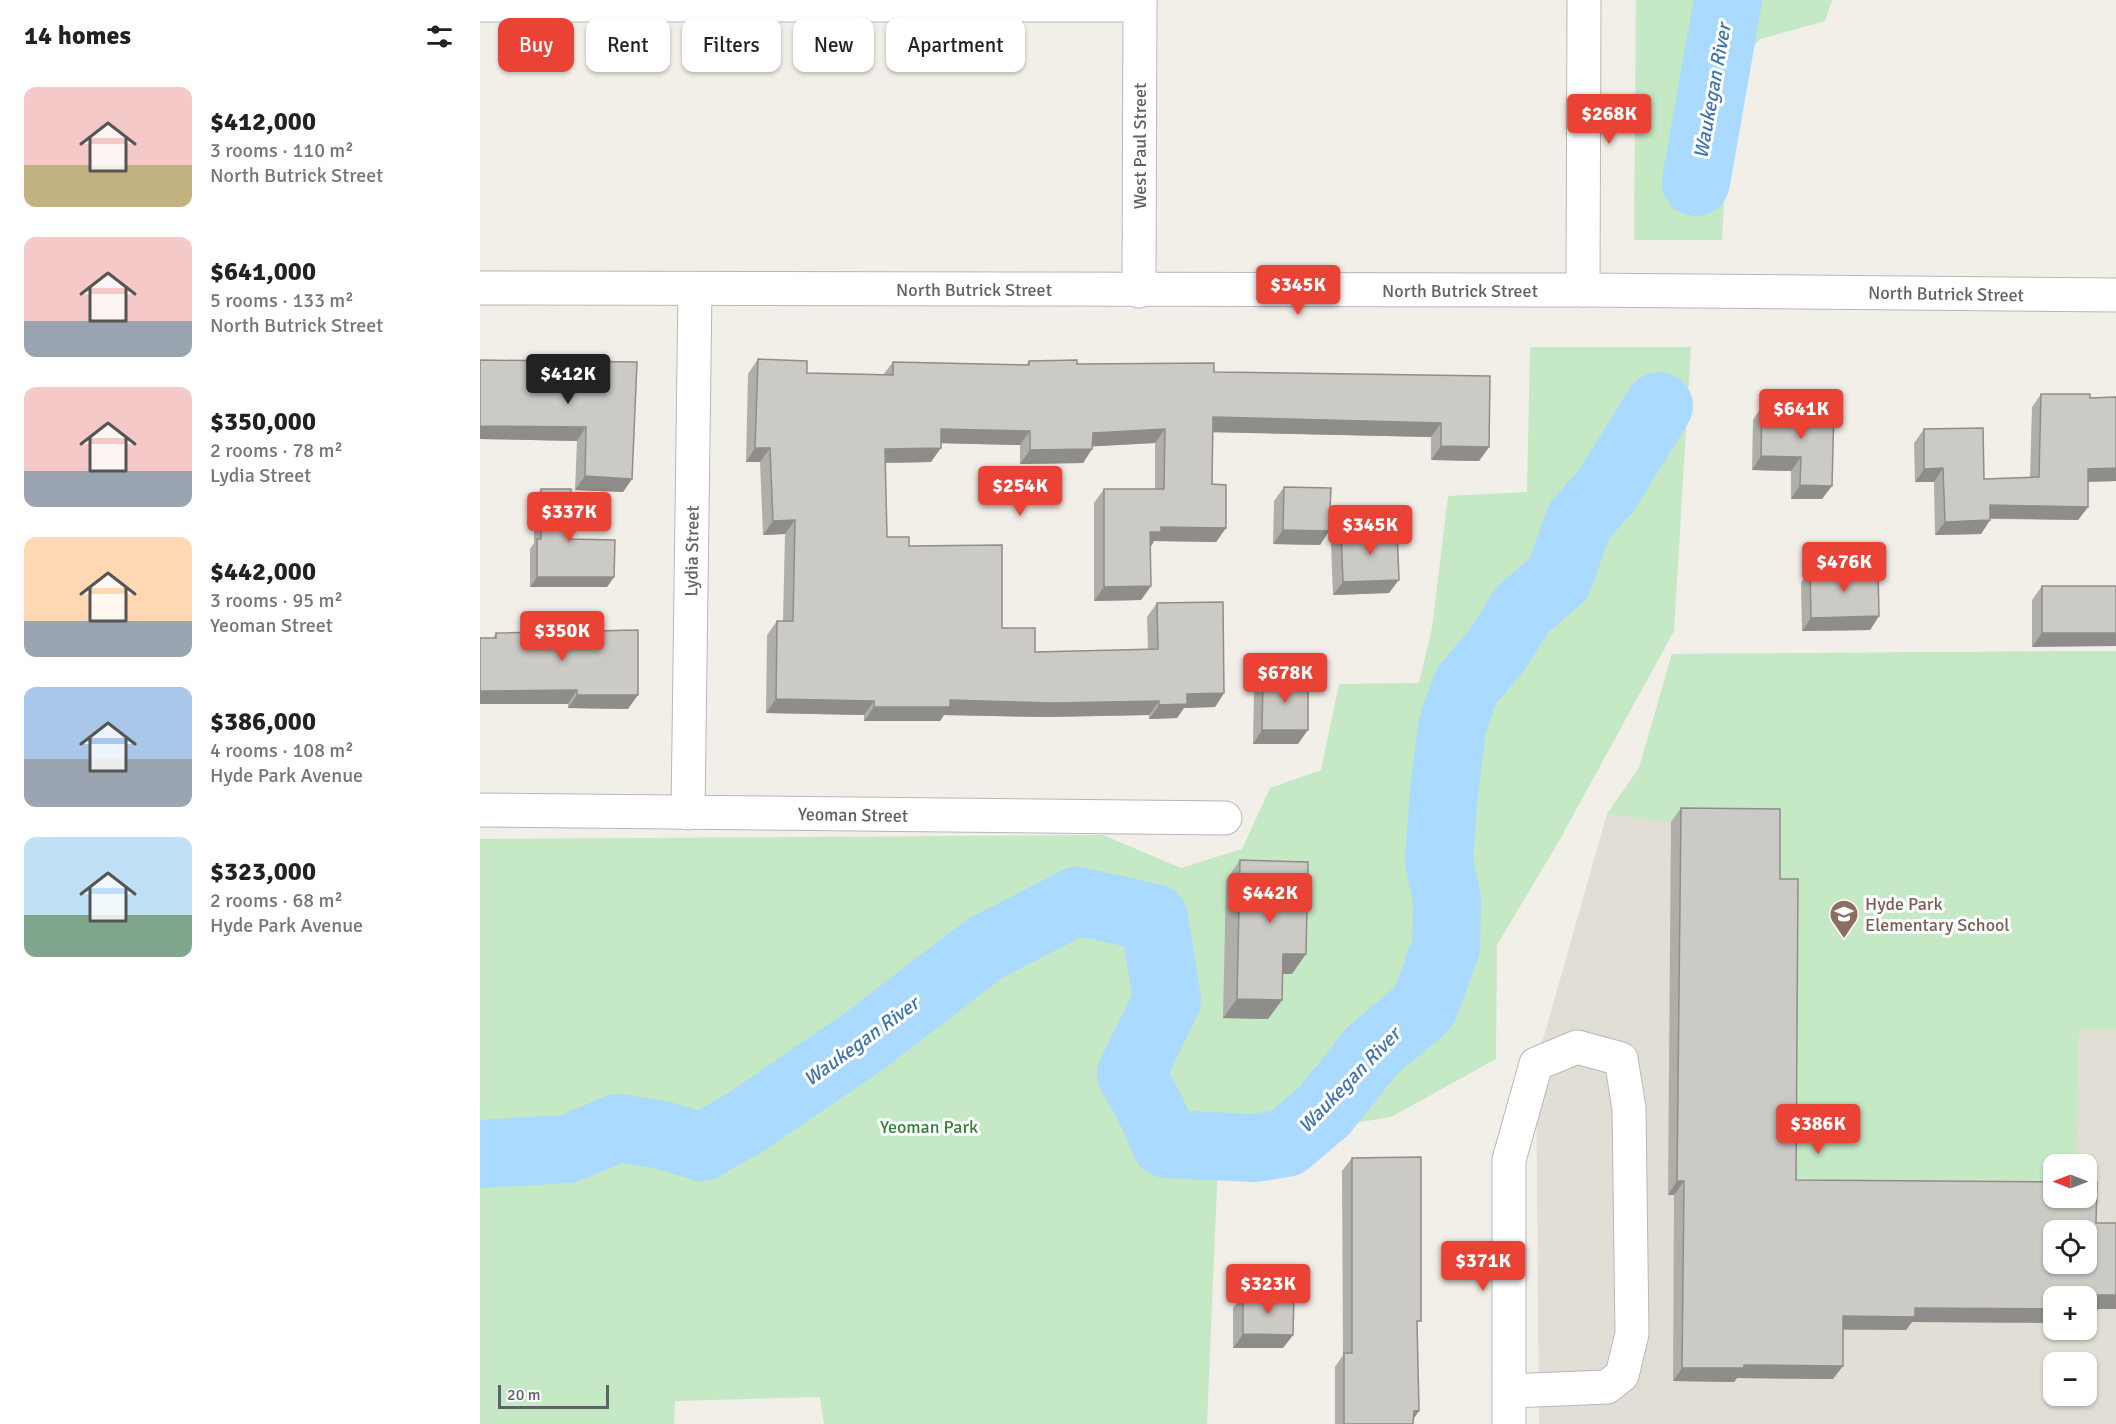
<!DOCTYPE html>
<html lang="en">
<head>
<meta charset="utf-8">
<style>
  body { margin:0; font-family:Signika,sans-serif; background:#f6f6f6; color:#222; height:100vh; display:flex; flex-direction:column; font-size:22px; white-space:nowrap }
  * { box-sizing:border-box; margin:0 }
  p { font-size:20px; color:#767676 }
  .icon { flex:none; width:33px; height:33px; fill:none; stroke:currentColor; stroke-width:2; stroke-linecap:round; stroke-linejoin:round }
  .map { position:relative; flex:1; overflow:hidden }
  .details { display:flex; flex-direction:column; background:#fff; width:480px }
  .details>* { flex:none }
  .banner { position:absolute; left:18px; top:18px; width:570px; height:54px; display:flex; gap:12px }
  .needle { width:39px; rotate:270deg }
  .controls { position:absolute; left:1563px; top:1154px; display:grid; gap:12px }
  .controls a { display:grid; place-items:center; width:54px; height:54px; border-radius:12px; background:#fff; box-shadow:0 2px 4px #0004; font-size:30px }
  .scale { position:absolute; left:18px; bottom:15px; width:111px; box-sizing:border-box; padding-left:6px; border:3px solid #5f6368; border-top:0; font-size:16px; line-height:21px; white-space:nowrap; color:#5f6368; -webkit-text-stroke:4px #fff; paint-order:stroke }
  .price { position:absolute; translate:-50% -51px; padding:0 14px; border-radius:6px; background:#ea4335; color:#fff; font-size:20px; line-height:39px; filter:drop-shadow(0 2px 3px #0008) }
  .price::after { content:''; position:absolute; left:50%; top:36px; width:18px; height:14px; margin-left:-9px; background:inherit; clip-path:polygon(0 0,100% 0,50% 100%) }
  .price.selected { background:#222; color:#fff }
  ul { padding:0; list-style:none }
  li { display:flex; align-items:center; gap:18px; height:150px; padding:0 24px }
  li span { display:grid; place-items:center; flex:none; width:168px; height:120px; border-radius:12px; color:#555 }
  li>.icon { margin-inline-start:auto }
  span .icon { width:72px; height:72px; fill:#fffc; stroke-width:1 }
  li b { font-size:26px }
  h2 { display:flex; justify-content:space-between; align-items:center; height:72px; padding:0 24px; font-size:26px }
  .pill { padding:0 21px; border-radius:12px; background:#fff; box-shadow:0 2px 4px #0004; font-size:21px; line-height:54px }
  .pill.selected { background:#ea4335; color:#fff }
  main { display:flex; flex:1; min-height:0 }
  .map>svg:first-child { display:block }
</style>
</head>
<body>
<main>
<section class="details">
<h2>14 homes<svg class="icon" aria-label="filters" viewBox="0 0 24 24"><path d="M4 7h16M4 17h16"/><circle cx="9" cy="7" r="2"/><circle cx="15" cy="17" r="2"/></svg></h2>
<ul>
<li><span style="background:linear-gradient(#f6c9c9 65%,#c2b280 0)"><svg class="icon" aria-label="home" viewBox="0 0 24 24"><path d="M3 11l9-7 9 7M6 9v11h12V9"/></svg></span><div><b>$412,000</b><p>3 rooms · 110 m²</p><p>North Butrick Street</p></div></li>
<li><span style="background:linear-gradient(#f6c9c9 70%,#9aa5b1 0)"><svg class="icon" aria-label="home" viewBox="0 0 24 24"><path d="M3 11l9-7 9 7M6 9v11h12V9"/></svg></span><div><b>$641,000</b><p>5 rooms · 133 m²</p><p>North Butrick Street</p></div></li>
<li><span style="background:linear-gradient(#f6c9c9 70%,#9aa5b1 0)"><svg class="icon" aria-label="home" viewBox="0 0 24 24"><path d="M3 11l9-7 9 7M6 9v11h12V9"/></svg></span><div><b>$350,000</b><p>2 rooms · 78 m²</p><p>Lydia Street</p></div></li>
<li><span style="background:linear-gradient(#ffd9b3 70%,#9aa5b1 0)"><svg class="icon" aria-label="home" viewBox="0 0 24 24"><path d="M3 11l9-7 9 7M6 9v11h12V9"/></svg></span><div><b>$442,000</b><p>3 rooms · 95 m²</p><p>Yeoman Street</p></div></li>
<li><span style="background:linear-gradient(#a9c7e8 60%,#9aa5b1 0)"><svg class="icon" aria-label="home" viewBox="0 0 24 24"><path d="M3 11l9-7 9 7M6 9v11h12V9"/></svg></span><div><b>$386,000</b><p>4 rooms · 108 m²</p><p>Hyde Park Avenue</p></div></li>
<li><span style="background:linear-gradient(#bfe0f5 65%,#7fa58c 0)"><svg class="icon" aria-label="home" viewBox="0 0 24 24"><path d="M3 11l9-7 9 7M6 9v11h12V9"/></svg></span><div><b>$323,000</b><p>2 rooms · 68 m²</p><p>Hyde Park Avenue</p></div></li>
</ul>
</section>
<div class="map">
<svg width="1636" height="1424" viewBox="0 0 1636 1424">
  <rect width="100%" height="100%" fill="#f1efe8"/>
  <path fill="#e1ded6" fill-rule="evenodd" d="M 1636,651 L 1636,1424 L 1059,1424 L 1056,1064 L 1127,814 L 1159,768 L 1192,654 ZM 1574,1164 L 1606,1164 L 1606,1197 L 1574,1197 ZM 1574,1230 L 1606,1230 L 1606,1263 L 1574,1263 ZM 1574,1296 L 1606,1296 L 1606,1329 L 1574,1329 ZM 1574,1362 L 1606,1362 L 1606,1395 L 1574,1395 Z"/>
  <g fill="#c5e8c5">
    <path d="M 1156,0 L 1352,0 L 1345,21 L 1280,39 L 1251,69 L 1242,240 L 1154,240 Z"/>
    <path d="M 1050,347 L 1211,347 L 1194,631 L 1079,841 L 1017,945 L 1016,1059 L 911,1117 L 843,1128 L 821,1148 L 738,1162 L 727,1424 L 344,1424 L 340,1397 L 195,1401 L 194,1424 L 0,1424 L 0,839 L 623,835 L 701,868 L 762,849 L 790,788 L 841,770 L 859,684 L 939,683 L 952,628 L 968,496 L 1047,492 Z"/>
    <path d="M 1636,651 L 1636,1030 L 1599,1030 L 1596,1164 L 1574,1164 L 1573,1195 L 1306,1193 L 1191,822 L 1127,814 L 1159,768 L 1192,654 Z"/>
  </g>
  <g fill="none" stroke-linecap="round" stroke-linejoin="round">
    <g stroke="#aadaff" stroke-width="68">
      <path d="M 1216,182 L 1248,0"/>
      <path d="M 0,1154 L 88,1149 L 138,1128 L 182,1135 L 222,1147 L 266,1122 L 383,1042 L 504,949 L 597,901 L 674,918 L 687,1000 L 651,1074 L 671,1110 L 686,1144 L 775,1148 L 806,1143 L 844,1111 L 892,1051 L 944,1007 L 966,947 L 967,901 L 959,860 L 964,792 L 972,727 L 986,686 L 1017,650 L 1042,610 L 1079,578 L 1099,521 L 1126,491 L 1179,406"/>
    </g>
    <g stroke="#b5b8bc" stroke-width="35">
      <g id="minor">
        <path d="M 0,5 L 660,5"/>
        <path d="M 0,288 L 1103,290 L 1636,295"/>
        <path d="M 1103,290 L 1104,0"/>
        <path d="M 659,291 L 660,0"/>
        <path d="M 0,810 L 745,818"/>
        <path d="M 208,813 L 215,289"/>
        <path d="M 1029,1391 L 1127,1387 L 1142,1375 L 1152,1334 L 1149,1108 L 1141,1059 L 1097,1047 L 1056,1064 L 1029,1160 L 1029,1424"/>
      </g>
    </g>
    <use href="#minor" stroke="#fff" stroke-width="33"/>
  </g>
  <g fill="#afaea9">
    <path d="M 278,359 L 327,373 L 403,375 L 413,362 L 546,365 L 549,361 L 734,372 L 1010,376 L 1009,447 L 999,461 L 951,460 L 951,437 L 733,432 L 732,484 L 746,528 L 736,542 L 674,541 L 671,546 L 671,586 L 661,600 L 614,601 L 614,503 L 624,489 L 675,489 L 675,443 L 613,446 L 612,449 L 603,463 L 540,464 L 540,445 L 461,443 L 451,462 L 405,463 L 407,537 L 429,546 L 522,628 L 555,652 L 668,650 L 667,617 L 677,603 L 744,693 L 735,707 L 704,708 L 697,718 L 669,719 L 669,715 L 565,717 L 464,715 L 460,721 L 384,721 L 384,715 L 286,713 L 287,635 L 297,621 L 303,621 L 305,534 L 283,535 L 280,462 L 266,462 L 268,374 Z"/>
    <path d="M 157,362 L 152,479 L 143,492 L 95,490 L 97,441 L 0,439 Z"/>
    <path d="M 1561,394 L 1610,398 L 1636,397 L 1636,481 L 1608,482 L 1608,507 L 1598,520 L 1510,519 L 1510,520 L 1501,534 L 1455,535 L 1454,482 L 1435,482 L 1434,443 L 1444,429 L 1504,479 L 1550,477 L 1552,407 Z"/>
    <path d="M 1282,406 L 1354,407 L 1342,499 L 1311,499 L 1311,471 L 1272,470 L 1273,420 Z"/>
    <path d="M 804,487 L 849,531 L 840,545 L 793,544 L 794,501 Z"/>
    <path d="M 61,489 L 91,539 L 134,577 L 127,587 L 50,587 L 50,549 L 54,543 L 54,499 Z"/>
    <path d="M 861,531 L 909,593 L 853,595 L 851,544 Z"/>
    <path d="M 1330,569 L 1399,616 L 1390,630 L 1322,631 L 1321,583 Z"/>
    <path d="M 1562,586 L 1636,586 L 1552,647 L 1552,600 Z"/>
    <path d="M 16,633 L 148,709 L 88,708 L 88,704 L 0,704 L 0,638 L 13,638 Z"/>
    <path d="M 783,678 L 818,744 L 773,744 L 774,691 Z"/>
    <path d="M 1201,808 L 1300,879 L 1316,1180 L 1616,1223 L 1617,1309 L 1607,1323 L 1432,1322 L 1426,1330 L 1363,1330 L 1353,1379 L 1257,1378 L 1254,1382 L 1193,1381 L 1194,1195 L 1188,1195 L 1191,822 Z"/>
    <path d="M 760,860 L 812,974 L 802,974 L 802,1000 L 788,1019 L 743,1018 L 746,880 Z"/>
    <path d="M 872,1158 L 937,1327 L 933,1424 L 855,1424 L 855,1367 L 863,1355 L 862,1171 Z"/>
    <path d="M 763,1295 L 813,1335 L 803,1348 L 753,1348 L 753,1308 Z"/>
  </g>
  <g fill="#8f8d8a">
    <path d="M 733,417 L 961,423 L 951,437 L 723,432 Z"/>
    <path d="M 0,426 L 106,427 L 97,441 L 0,439 Z"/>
    <path d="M 461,429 L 550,431 L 540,445 L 451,443 Z"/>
    <path d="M 685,429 L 675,443 L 603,447 L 613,433 Z"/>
    <path d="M 961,446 L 1009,447 L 999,461 L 951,460 Z"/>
    <path d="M 275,448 L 290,448 L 280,462 L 266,462 Z"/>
    <path d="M 461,448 L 451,462 L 395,463 L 405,449 Z"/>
    <path d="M 612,449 L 603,463 L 540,464 L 550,450 Z"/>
    <path d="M 1281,456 L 1321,457 L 1311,471 L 1272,470 Z"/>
    <path d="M 1463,468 L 1454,482 L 1435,482 L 1444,469 Z"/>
    <path d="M 1636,468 L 1636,481 L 1599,482 L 1608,469 Z"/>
    <path d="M 105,476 L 152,479 L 143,492 L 95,490 Z"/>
    <path d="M 1320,485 L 1352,486 L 1342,499 L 1311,499 Z"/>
    <path d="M 1510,505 L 1608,507 L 1598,520 L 1500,518 Z"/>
    <path d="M 315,520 L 305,534 L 283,535 L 293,521 Z"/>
    <path d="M 1510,520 L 1501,534 L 1455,535 L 1465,522 Z"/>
    <path d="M 681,527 L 746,528 L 736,542 L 674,541 L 671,546 L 670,532 Z"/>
    <path d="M 803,530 L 849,531 L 840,545 L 793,544 Z"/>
    <path d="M 57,577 L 134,577 L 127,587 L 50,587 Z"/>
    <path d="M 919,580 L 909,593 L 853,595 L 863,582 Z"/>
    <path d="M 671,586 L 661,600 L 614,601 L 624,587 Z"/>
    <path d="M 1399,616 L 1390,630 L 1322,631 L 1331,618 Z"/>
    <path d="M 1562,633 L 1636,633 L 1636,646 L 1552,647 Z"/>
    <path d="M 97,690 L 88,704 L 0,704 L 0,691 Z"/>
    <path d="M 744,693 L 735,707 L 704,708 L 697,718 L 669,719 L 679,705 L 707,694 Z"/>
    <path d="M 97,695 L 158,695 L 148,709 L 88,708 Z"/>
    <path d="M 296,699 L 394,701 L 384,715 L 286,713 Z"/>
    <path d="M 470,700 L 679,701 L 669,715 L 565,717 L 464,715 L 460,721 L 384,721 L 394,707 Z"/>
    <path d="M 782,730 L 828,730 L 818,744 L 773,744 Z"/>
    <path d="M 803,954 L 826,954 L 812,974 L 789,974 Z"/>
    <path d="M 757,999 L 802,1000 L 788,1019 L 743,1018 Z"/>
    <path d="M 1197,1181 L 1204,1181 L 1194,1195 L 1188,1195 Z"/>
    <path d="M 1617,1295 L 1636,1295 L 1636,1309 L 1607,1309 Z"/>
    <path d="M 1435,1308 L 1574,1309 L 1574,1323 L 1432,1322 L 1426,1330 L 1354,1329 L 1363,1316 Z"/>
    <path d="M 1606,1310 L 1617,1310 L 1607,1323 L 1606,1323 Z"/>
    <path d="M 763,1334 L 813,1335 L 803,1348 L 753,1348 Z"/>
    <path d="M 1264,1365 L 1363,1366 L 1353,1379 L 1257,1378 L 1254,1382 L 1193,1381 L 1202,1368 Z"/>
    <path d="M 934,1411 L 939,1411 L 930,1424 Z"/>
  </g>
  <g fill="#cccac5" stroke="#8f8d8a" stroke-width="1.5" fill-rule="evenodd">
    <path d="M 278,359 L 327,361 L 327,373 L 413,375 L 413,362 L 549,365 L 549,361 L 597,360 L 597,364 L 734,363 L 734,372 L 1010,376 L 1009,447 L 961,446 L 961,423 L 733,417 L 732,484 L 746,485 L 746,528 L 681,527 L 681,532 L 670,532 L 671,586 L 624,587 L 624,489 L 684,489 L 685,429 L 613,433 L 612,449 L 550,450 L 550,431 L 461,429 L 461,448 L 405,449 L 407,537 L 429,537 L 429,546 L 522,545 L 522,628 L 555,628 L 555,652 L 678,649 L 677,603 L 743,602 L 744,693 L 707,694 L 707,704 L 679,705 L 679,701 L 574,703 L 470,700 L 470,707 L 394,707 L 394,701 L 296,699 L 297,621 L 313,621 L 315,520 L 293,521 L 290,448 L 275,448 Z"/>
    <path d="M 0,360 L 157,362 L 152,479 L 105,476 L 106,427 L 0,426 Z"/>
    <path d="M 1561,394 L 1610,394 L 1610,398 L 1636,397 L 1636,468 L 1608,469 L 1608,507 L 1510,505 L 1510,520 L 1465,522 L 1463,468 L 1444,469 L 1444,429 L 1503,428 L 1504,479 L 1559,477 Z"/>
    <path d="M 1282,406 L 1354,407 L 1352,486 L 1320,485 L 1321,457 L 1281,456 Z"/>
    <path d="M 804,487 L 851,488 L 849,531 L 803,530 Z"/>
    <path d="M 61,489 L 91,489 L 91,539 L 135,540 L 134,577 L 57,577 L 57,539 L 61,539 Z"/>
    <path d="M 917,529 L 919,580 L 863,582 L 861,531 Z"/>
    <path d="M 1398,568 L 1399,616 L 1331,618 L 1330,569 Z"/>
    <rect x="1562" y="586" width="74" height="47"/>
    <path d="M 158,630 L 158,695 L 97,695 L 97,690 L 0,691 L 0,638 L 16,638 L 16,633 Z"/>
    <path d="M 783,678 L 828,678 L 828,730 L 782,730 Z"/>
    <path d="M 1201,808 L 1300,809 L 1300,879 L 1318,879 L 1316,1180 L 1574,1182 L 1574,1197 L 1606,1197 L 1606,1182 L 1617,1182 L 1616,1223 L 1636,1223 L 1636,1295 L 1617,1295 L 1617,1310 L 1606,1310 L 1606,1296 L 1574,1296 L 1574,1309 L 1435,1308 L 1435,1317 L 1363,1316 L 1363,1366 L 1264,1365 L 1264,1368 L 1202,1368 L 1204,1181 L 1197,1181 ZM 1574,1230 L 1606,1230 L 1606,1263 L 1574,1263 Z"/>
    <path d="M 760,860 L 828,862 L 826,954 L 803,954 L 802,1000 L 757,999 Z"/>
    <path d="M 941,1157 L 941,1321 L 937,1321 L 939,1411 L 934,1411 L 933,1424 L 864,1424 L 864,1353 L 872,1353 L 872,1158 Z"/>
    <path d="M 763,1295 L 814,1295 L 813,1335 L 763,1334 Z"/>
  </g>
  <defs>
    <g id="school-pin" transform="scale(1.5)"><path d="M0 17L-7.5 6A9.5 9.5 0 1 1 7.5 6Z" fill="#8d6e63" stroke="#fff"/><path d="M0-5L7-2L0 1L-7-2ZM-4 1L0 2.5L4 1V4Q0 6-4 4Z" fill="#fff"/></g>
  </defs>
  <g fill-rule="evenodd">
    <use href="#school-pin" x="1364" y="914"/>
  </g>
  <g text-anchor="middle" stroke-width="6" stroke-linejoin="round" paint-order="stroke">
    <g font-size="18" fill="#5f6368" stroke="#fff">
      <text transform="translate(660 146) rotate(-90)" y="6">West Paul Street</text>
      <text x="494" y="296">North Butrick Street</text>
      <text x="980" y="297">North Butrick Street</text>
      <text transform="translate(1466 294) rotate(1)" y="6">North Butrick Street</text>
      <text transform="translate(212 551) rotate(-89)" y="6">Lydia Street</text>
      <text transform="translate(373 815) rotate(1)" y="6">Yeoman Street</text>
    </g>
    <g font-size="18" fill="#785e54" stroke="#fff" text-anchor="start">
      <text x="1385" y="910">Hyde Park<tspan x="1385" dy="21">Elementary School</tspan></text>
    </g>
    <g font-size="18" fill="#348238" stroke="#fff">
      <text x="449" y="1133">Yeoman Park</text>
    </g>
    <g font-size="20" font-style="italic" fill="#4174aa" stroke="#fff">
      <text transform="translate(1232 91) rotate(-80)" y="7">Waukegan River</text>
      <text transform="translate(381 1041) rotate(-36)" y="7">Waukegan River</text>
      <text transform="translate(869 1080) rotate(-46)" y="7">Waukegan River</text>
    </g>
  </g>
</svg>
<div class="controls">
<a><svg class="needle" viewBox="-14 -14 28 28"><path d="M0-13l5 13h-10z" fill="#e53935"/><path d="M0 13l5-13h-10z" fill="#767676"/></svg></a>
<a><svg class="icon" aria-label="locate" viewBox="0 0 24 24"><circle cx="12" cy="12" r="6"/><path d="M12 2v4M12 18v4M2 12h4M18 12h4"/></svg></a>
<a>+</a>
<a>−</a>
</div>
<div class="scale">20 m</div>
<b class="price" style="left:1129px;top:145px">$268K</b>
<b class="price" style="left:818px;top:316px">$345K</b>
<b class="price selected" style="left:88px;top:405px">$412K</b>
<b class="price" style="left:1321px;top:440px">$641K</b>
<b class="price" style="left:540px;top:517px">$254K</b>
<b class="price" style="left:89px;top:543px">$337K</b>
<b class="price" style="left:890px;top:556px">$345K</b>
<b class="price" style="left:1364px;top:593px">$476K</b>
<b class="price" style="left:82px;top:662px">$350K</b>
<b class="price" style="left:805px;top:704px">$678K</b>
<b class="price" style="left:790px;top:924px">$442K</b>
<b class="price" style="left:1338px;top:1155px">$386K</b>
<b class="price" style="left:1003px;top:1292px">$371K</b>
<b class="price" style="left:788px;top:1315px">$323K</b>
<div class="banner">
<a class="pill selected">Buy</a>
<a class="pill">Rent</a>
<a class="pill">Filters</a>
<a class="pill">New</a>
<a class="pill">Apartment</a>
</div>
</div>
</main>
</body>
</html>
